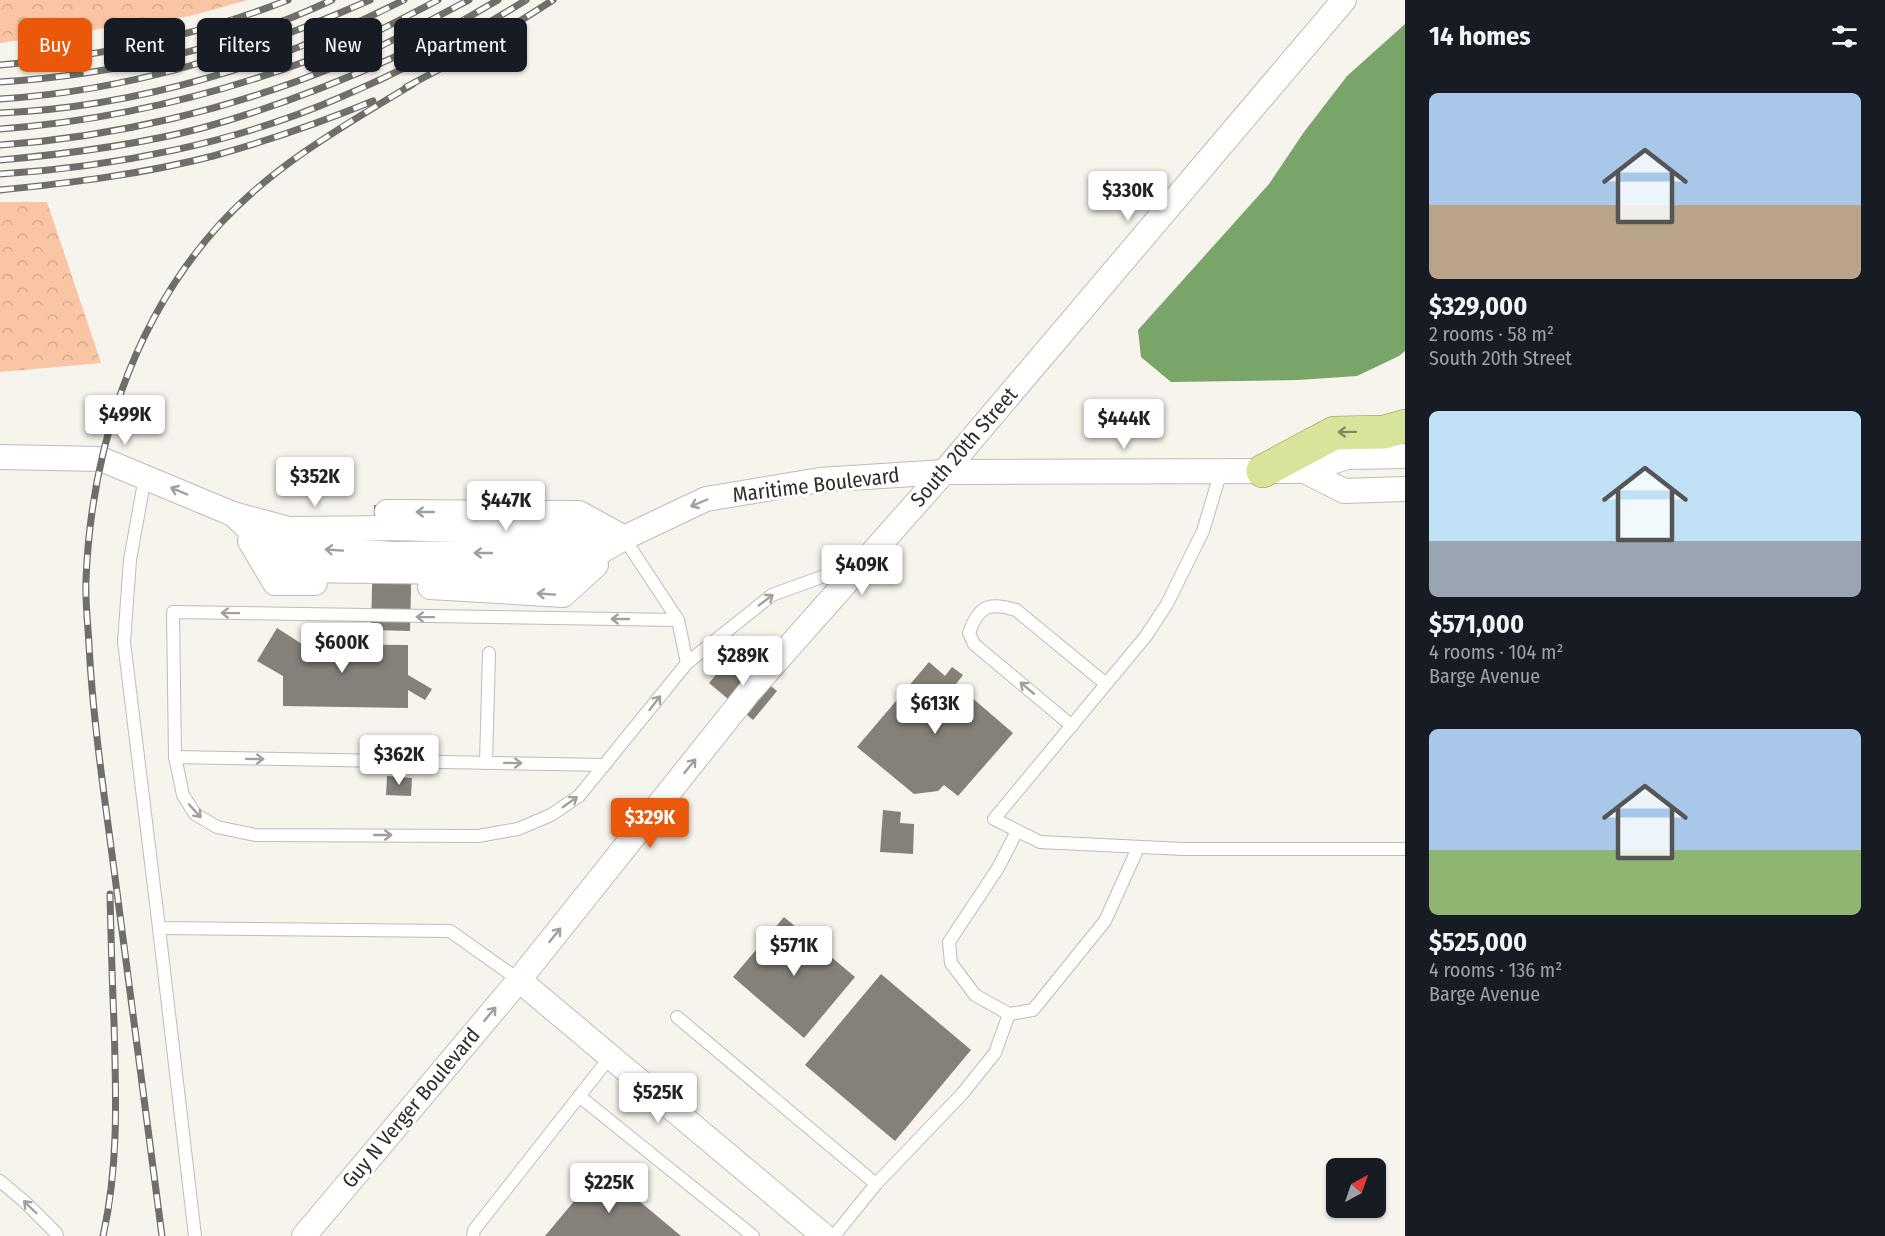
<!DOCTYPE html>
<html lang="en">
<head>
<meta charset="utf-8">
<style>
  body { margin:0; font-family:"Fira Sans Condensed",sans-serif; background:#20242c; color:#f1f3f6; height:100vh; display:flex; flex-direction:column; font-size:22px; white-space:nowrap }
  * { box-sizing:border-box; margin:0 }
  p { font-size:20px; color:#9ea1a6 }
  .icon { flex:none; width:33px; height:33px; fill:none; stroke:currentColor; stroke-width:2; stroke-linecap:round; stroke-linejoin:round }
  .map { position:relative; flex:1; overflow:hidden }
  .details { display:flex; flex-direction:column; background:#171b24; width:480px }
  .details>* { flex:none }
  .top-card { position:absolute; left:18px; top:18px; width:570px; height:54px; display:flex; gap:12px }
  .needle { width:39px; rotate:40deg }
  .fabs { position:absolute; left:1326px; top:1158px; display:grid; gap:12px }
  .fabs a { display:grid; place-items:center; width:60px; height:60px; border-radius:9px; background:#171b24; box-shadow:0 2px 4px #0004; font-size:30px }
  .price { position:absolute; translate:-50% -51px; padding:0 14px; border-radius:6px; background:#fff; color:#222; font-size:20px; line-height:39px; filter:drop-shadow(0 2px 3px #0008) }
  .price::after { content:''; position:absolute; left:50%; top:36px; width:18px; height:14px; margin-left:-9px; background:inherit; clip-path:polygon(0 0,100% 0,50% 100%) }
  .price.active { background:#ea580c; color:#fff }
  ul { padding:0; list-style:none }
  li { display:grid; align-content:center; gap:12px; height:318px; padding:0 24px }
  li span { display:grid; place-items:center; height:186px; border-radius:9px; color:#555 }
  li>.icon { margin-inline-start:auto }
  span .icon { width:108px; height:108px; fill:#fffc; stroke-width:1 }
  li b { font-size:26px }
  h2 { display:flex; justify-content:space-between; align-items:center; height:72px; padding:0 24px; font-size:26px }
  .pill { padding:0 21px; border-radius:9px; background:#171b24; box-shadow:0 2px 4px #0004; font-size:21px; line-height:54px }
  .pill.active { background:#ea580c; color:#fff }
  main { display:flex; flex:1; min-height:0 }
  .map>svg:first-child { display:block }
</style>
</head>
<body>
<main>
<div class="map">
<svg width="1405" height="1236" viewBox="0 0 1405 1236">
  <defs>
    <pattern id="forest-crowns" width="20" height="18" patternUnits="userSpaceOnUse" patternTransform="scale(1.5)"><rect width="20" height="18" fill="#fac5a4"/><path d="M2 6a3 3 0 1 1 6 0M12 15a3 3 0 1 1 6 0" fill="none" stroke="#d7aa8d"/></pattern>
  </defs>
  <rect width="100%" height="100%" fill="#f6f4ec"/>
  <g fill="url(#forest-crowns)">
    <path d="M 0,0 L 248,0 L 190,16 L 0,43 Z"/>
    <path d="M 0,202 L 47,202 L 101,363 L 0,372 Z"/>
  </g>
  <path fill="#79a569" d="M 1405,24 L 1405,351 L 1399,356 L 1357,376 L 1298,380 L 1171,382 L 1141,357 L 1138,330 L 1269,184 L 1304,132 L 1347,76 Z"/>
  <g fill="#85807a">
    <path d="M 374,505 L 413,506 L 410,631 L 371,630 Z"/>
    <path d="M 277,628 L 302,644 L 408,645 L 408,675 L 432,689 L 425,700 L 408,690 L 408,708 L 283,706 L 283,676 L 257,661 Z"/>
    <path d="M 733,655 L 777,691 L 753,720 L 709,683 Z"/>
    <path d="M 929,662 L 945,676 L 952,667 L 963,675 L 956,684 L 1013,733 L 958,796 L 944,785 L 938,791 L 914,794 L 857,747 Z"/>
    <path d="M 387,776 L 412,778 L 411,796 L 386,795 Z"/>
    <path d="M 883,810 L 901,812 L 900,823 L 914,824 L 913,854 L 880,852 Z"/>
    <path d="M 784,917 L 855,977 L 804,1038 L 733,977 Z"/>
    <path d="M 881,974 L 971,1050 L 895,1141 L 805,1065 Z"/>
    <path d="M 601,1169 L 681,1236 L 545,1236 Z"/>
  </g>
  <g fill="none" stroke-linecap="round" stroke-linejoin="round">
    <g stroke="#bebcb5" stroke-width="14">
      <g id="lane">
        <path d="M 1221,471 L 1203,531 L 1167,604 L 1146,636 L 994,819 L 1040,842 L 1183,849 L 1405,849"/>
        <path d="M 145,477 L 130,560 L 124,642 L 159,928 L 450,931 L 519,980"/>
        <path d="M 624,538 L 678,620 L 687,663"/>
        <path d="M 678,620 L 173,612 L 175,757 L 183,795 L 195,814 L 217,827 L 255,835 L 478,836 L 518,829 L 551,815 L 579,796 L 687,663 L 772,595 L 854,565"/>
        <path d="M 1072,726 L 974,644 L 969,633 C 979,605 989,602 1016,610 L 1106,684"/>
        <path d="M 175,757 L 605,765"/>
        <path d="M 486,763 L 489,653"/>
        <path d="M 1017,831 L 998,868 L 949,942 L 951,963 L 975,995 L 1009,1014 L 1033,1010 L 1105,921 L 1138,848"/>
        <path d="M 159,928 L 195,1236"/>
        <path d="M 677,1017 L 876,1184 L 834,1236"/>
        <path d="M 579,1096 L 753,1236"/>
        <path d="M 0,1181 L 25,1202 L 56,1233 L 57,1236"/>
        <path d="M 876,1184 L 962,1094 L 995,1053 L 1009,1014"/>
        <path d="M 473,1236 L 474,1230 L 610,1057"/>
      </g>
    </g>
    <g stroke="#bebcb5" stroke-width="26">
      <g id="street">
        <path d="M 0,457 L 101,459 L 233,514 L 289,529 L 393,528 L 569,533 L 624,538"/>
        <path d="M 1305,471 L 1344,491 L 1405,489"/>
        <path d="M 387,512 L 579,513 L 617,534"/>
        <path d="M 233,514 L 292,570 L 563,573 L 624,538 L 706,499 L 820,480 L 944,472 L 1305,471 L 1347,457 L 1405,456"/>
        <path d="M 266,534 L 286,547 L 393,554 L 573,552 L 596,546"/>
        <path d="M 250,541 L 275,583 L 315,583"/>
        <path d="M 430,587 L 563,595 L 596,565"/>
        <path d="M 519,980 L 824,1236"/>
        <path d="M 304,1236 L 519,980 L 749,692 L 944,472 L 1344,0"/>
      </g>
    </g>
    <g stroke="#8d9848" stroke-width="34">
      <path id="primary" d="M 1263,471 L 1334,433 L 1384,432 L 1405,426"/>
    </g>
    <use href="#lane" stroke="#fff" stroke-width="12"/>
    <use href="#street" stroke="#fff" stroke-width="24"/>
    <use href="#primary" stroke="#d9e49b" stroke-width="33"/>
    <g stroke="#6f6f6a" stroke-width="7">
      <g id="rail">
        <path d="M 0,65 C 98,57 196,36 288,0"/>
        <path d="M 0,82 C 114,75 229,48 332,0"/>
        <path d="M 406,87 L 470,53 L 553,0"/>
        <path d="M 0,99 C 129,91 252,52 370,0"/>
        <path d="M 0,113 C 140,107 280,63 404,0"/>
        <path d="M 0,129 C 108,121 213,96 315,58 C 357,43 398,21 438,0"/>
        <path d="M 0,145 C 115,137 232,109 339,65 C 384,47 426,22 469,0"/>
        <path d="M 0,160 C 67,154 137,145 202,128 C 266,110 330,86 390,59 C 428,42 463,20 498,0"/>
        <path d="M 0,174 C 114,167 236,143 341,97 C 405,70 467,37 526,0"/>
        <path d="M 0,190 C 71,183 143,174 213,156 C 267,141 322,122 373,101"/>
        <path d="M 103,1236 C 119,1165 116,1094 114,1022 C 112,980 111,937 110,894"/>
        <path d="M 162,1236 C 146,1116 131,996 115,877 C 105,800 93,722 89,645 C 88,624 85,602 86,580 C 91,451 132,321 220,224 C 274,165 345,125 413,84"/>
      </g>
    </g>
    <use href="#rail" stroke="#fff" stroke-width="4.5" stroke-dasharray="14" stroke-linecap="butt"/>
  </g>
  <defs><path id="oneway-shaft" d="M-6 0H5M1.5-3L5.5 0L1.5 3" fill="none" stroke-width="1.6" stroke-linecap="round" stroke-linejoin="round" transform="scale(1.5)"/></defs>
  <use stroke="#838862" href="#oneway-shaft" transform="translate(1347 432) rotate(179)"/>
  <g stroke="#a0a09f">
    <use href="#oneway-shaft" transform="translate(179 491) rotate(-157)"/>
    <use href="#oneway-shaft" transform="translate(699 503) rotate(157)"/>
    <use href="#oneway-shaft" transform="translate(425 512) rotate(-180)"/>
    <use href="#oneway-shaft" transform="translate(334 550) rotate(-176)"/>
    <use href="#oneway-shaft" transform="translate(483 553) rotate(180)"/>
    <use href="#oneway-shaft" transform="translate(546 594) rotate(-176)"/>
    <use href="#oneway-shaft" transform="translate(766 600) rotate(-37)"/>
    <use href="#oneway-shaft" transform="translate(230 613) rotate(-179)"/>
    <use href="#oneway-shaft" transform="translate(425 617) rotate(-179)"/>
    <use href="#oneway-shaft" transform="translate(620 619) rotate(-180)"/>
    <use href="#oneway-shaft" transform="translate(1027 688) rotate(-140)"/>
    <use href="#oneway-shaft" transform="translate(655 703) rotate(-52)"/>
    <use href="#oneway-shaft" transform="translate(255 759) rotate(1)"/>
    <use href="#oneway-shaft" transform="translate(513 763) rotate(1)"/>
    <use href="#oneway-shaft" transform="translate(690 766) rotate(-51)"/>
    <use href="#oneway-shaft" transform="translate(570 802) rotate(-35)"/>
    <use href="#oneway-shaft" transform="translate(195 811) rotate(48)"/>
    <use href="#oneway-shaft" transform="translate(383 835)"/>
    <use href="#oneway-shaft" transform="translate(555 935) rotate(-51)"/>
    <use href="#oneway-shaft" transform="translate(490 1014) rotate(-50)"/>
    <use href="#oneway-shaft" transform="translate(30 1207) rotate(-136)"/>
  </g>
  <g text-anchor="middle" stroke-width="6" stroke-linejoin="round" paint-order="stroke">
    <g font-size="21" fill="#2d2d2a" stroke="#fff">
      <text transform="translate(964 447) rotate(-49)" y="7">South 20th Street</text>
      <text transform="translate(816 485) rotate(-7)" y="7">Maritime Boulevard</text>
      <text transform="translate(411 1108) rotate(-50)" y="7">Guy N Verger Boulevard</text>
    </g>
  </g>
</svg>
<div class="fabs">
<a><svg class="needle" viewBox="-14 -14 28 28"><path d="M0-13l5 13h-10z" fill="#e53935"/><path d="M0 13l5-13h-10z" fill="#9ea1a6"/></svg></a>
</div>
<b class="price" style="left:1128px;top:222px">$330K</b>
<b class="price" style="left:125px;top:446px">$499K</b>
<b class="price" style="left:1124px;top:450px">$444K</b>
<b class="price" style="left:315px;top:508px">$352K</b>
<b class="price" style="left:506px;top:532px">$447K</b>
<b class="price" style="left:862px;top:596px">$409K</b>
<b class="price" style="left:342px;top:674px">$600K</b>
<b class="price" style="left:743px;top:687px">$289K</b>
<b class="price" style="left:935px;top:735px">$613K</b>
<b class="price" style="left:399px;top:786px">$362K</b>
<b class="price active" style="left:650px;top:849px">$329K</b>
<b class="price" style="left:794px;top:977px">$571K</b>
<b class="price" style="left:658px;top:1124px">$525K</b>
<b class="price" style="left:609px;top:1214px">$225K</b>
<div class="top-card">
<a class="pill active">Buy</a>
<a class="pill">Rent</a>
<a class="pill">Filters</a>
<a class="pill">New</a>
<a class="pill">Apartment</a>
</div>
</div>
<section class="details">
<h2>14 homes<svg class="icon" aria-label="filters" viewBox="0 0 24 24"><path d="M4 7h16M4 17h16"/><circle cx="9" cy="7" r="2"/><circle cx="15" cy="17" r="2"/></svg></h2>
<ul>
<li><span style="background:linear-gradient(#a9c7e8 60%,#b9a48a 0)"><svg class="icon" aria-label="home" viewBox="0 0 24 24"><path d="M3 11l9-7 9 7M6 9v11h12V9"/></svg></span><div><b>$329,000</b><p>2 rooms · 58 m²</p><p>South 20th Street</p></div></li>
<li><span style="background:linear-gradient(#bfe0f5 70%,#9aa5b1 0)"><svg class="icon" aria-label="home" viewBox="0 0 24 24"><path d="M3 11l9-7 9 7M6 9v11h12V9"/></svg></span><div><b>$571,000</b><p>4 rooms · 104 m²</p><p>Barge Avenue</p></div></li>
<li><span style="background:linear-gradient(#a9c7e8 65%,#8fb573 0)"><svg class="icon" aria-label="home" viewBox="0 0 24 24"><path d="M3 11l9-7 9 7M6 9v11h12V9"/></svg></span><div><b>$525,000</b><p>4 rooms · 136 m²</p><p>Barge Avenue</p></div></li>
</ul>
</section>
</main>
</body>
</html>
